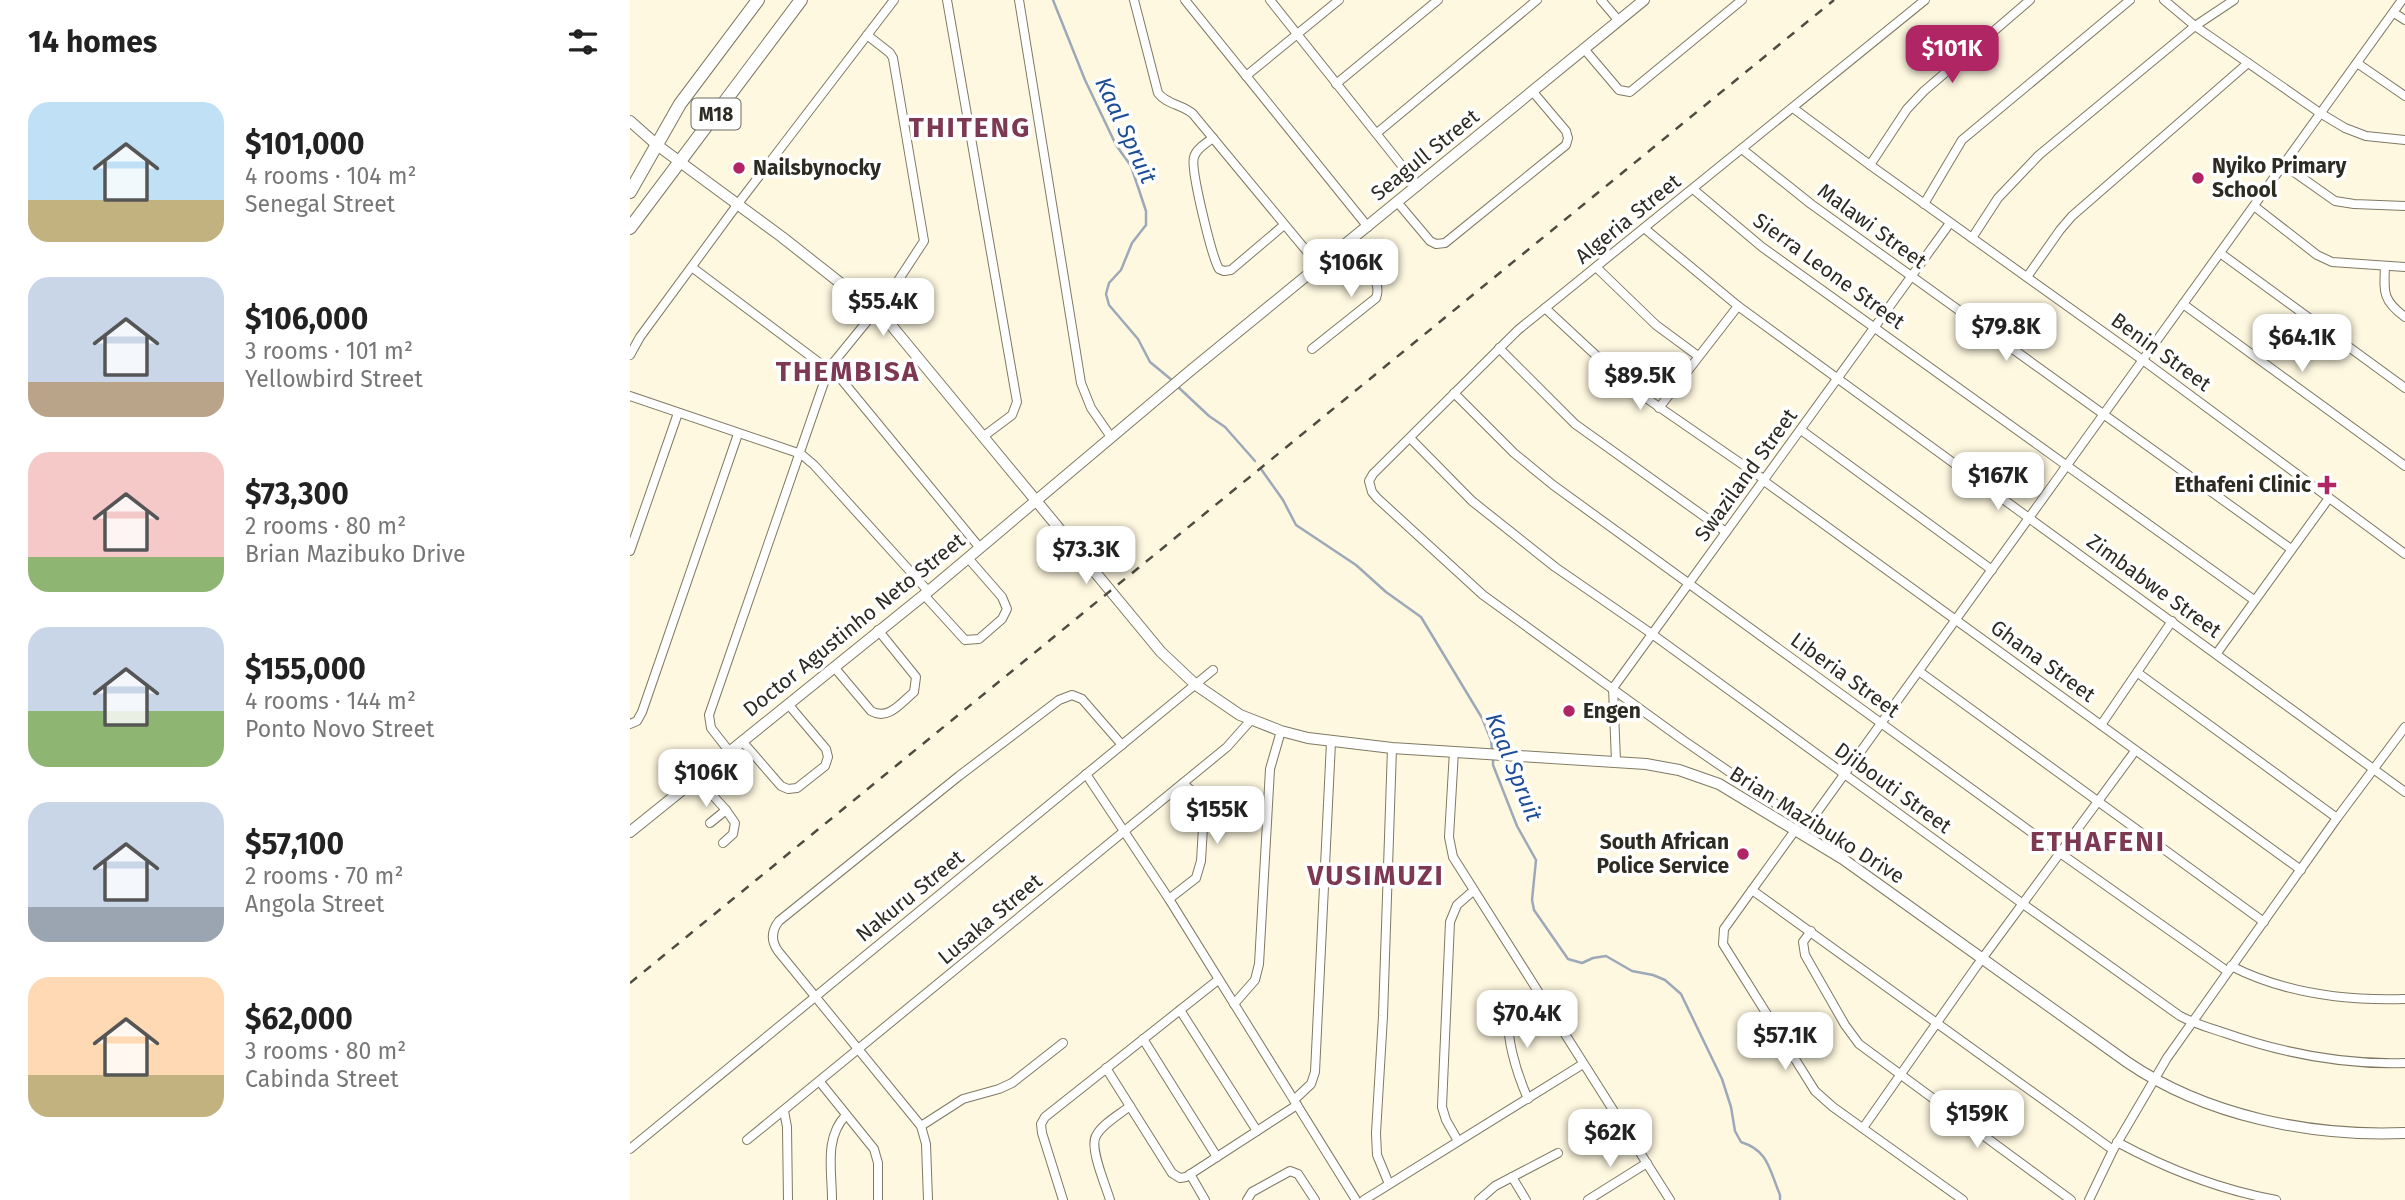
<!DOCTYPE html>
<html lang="en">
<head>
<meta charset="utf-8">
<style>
  body { margin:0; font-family:"Fira Sans",sans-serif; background:#f6f6f6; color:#222; height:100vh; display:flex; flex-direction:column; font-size:26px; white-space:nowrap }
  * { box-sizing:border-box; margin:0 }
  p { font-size:23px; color:#767676 }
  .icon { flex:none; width:38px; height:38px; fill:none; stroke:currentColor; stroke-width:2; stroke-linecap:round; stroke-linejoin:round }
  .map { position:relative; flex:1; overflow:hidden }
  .drawer { display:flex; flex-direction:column; background:#fff; width:630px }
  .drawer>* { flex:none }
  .price { position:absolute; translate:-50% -60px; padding:0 16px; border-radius:14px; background:#fff; color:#222; font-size:23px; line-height:46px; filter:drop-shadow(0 2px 4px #0008) }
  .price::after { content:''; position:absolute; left:50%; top:42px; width:21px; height:16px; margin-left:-10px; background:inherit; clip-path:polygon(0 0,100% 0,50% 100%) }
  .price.active { background:#b02563; color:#fff }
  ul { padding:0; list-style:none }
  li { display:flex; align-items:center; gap:21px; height:175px; padding:0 28px }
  li span { display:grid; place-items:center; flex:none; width:196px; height:140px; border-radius:21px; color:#555 }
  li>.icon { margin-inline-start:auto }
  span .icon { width:84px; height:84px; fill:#fffc; stroke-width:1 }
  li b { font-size:30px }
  h2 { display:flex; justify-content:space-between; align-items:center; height:84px; padding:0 28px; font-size:30px }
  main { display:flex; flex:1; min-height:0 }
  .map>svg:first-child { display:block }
</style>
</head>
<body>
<main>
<section class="drawer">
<h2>14 homes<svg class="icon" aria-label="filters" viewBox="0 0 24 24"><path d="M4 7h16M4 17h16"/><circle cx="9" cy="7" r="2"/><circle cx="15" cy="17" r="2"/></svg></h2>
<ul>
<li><span style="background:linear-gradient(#bfe0f5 70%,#c2b280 0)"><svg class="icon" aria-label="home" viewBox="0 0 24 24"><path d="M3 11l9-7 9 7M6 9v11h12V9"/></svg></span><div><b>$101,000</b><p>4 rooms · 104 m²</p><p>Senegal Street</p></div></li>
<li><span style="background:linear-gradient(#c9d6e8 75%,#b9a48a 0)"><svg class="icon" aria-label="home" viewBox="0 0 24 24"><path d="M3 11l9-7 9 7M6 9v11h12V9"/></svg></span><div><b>$106,000</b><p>3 rooms · 101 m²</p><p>Yellowbird Street</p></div></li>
<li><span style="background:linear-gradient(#f6c9c9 75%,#8fb573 0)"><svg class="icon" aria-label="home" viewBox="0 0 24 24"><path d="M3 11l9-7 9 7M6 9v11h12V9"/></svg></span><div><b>$73,300</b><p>2 rooms · 80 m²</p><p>Brian Mazibuko Drive</p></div></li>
<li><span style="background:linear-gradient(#c9d6e8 60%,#8fb573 0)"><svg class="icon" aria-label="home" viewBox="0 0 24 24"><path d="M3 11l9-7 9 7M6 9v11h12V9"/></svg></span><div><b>$155,000</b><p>4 rooms · 144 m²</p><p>Ponto Novo Street</p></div></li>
<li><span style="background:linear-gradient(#c9d6e8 75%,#9aa5b1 0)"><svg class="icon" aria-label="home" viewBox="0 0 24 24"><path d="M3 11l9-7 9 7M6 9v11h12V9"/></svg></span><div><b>$57,100</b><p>2 rooms · 70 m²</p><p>Angola Street</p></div></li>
<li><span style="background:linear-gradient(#ffd9b3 70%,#c2b280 0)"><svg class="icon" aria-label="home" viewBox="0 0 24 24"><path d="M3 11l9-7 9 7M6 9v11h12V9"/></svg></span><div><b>$62,000</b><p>3 rooms · 80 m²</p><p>Cabinda Street</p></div></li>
</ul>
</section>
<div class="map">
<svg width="1775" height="1200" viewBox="0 0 1775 1200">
  <rect width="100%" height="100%" fill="#fef8e0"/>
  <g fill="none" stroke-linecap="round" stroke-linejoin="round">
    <g stroke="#9da8b8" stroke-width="2.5">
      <path d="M 423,0 L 455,80 L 486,145 L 501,166 L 516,211 L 516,225 L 502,243 L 491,270 L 479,283 L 476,294 L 479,305 L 508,339 L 520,362 L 543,381"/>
      <path d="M 547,386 L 579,416 L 595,427 L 625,461"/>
      <path d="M 631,469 L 653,500 L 666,525 L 726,565 L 756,592 L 791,617 L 852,718 L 861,740 L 862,750"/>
      <path d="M 863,756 L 863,765 L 887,826 L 906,860 L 902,900 L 904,910 L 938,959 L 952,963 L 963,958 L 976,956 L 1002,971 L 1023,975 L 1035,980 L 1051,994 L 1092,1079 L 1101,1107 L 1105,1131 L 1111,1142 C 1139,1151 1139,1169 1150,1195 L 1150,1200"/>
    </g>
    <g stroke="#7f7964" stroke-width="10">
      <g id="street">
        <path d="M 317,0 L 387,402 L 382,415 L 354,436"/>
        <path d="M 389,0 L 451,383 L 461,408 L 481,437"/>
        <path d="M 504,0 L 528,93 C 537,105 552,104 563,114 L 689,266"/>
        <path d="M 555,0 L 738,227"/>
        <path d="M 640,0 L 788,186"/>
        <path d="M 971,0 L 989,21"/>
        <path d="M 1534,0 L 1565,26 L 1690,113 L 1715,128 L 1736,136 L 1775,140"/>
        <path d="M 1764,13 L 1775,20"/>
        <path d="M 955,50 L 989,90 L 1000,92 L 1112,0"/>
        <path d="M 1727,63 L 1775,96"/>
        <path d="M 616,76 L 709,0"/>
        <path d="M 706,84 L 808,0"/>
        <path d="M 1163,108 L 1240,165 L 1514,361 L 1775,554"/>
        <path d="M 747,133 L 907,0"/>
        <path d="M 583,138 C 576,143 566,149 564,157 C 560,169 582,257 589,269 L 594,271 L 601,270 L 654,225"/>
        <path d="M 1112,149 L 1181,204 L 1661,549"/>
        <path d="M 1240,165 L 1277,109 L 1294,91 L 1400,0"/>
        <path d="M 1654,165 L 1705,201 L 1724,204 L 1775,206"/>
        <path d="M 1063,189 L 1132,247 L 1624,600"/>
        <path d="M 768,203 L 800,241 L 806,244 L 815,243 L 936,145 L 938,138 L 936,131 L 903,92"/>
        <path d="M 1294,204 L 1332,140 L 1500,0"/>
        <path d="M 1624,206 L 1687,255 L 1702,262 L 1775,267"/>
        <path d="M 1014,228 L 1108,306 L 1775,792"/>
        <path d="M 1342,238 L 1368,198 L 1409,155 L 1565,26 L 1604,0"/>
        <path d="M 1590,253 L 1775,388"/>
        <path d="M 1755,266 C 1754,292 1752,300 1775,317"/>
        <path d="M 966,267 L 1026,325 L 1068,356"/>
        <path d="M 63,268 L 211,379 L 350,548"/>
        <path d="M 1397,277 L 1430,230 L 1442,216 L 1618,63"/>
        <path d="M 1553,304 L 1775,466"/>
        <path d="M 915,308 L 1000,387 L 1135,480"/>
        <path d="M 869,348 L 945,424 L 1096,532"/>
        <path d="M 682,349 L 746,298 C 754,279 728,259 716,245"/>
        <path d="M 0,355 L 10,337 L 107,205 L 264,0"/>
        <path d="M 824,393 L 884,453 L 923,485 L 1430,853 L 1597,971"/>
        <path d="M 0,396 L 171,454 L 184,465 L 298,591"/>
        <path d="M 1029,408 L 1108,306"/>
        <path d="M 1171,430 L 1362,570"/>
        <path d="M 780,438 L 842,501 L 925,567 L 1022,634 L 1393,904 L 1550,1016 C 1565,1024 1580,1028 1595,1033 C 1655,1054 1712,1065 1775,1063"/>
        <path d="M 1134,481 L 1671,870"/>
        <path d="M 0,551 L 48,413"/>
        <path d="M 294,595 L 335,640 L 349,639 L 372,619 L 377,609 L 372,597 L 338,558"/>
        <path d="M 1587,653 L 1699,498"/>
        <path d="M 204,667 L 241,711 C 258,721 271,703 284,692 L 286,677 L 248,630"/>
        <path d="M 1290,672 L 1634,922"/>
        <path d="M 1508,673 L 1707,818"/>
        <path d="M 0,724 L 7,721 L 12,712 L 108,434"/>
        <path d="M 1471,725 L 1542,621"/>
        <path d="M 112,741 L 151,786 L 158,789 L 167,788 L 195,766 L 198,757 L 196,749 L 158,704"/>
        <path d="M 99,751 L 81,728 L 79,715 L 199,368 L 260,293 L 294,241 L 263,58 L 260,53 L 237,35"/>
        <path d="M 824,751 L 819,837 L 823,857 L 1040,1200"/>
        <path d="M 986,761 L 983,688 L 1320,223"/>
        <path d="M 456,774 L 539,899 L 726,1200"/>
        <path d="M 66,777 L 96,810 L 105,823 L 103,834 L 93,843"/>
        <path d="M 1146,804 L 1053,740 L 853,595 L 747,498 L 742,492 L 739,481 L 743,474 L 888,330 L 1295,0"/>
        <path d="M 80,823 L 96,810"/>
        <path d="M 1166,829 L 1122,890 L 1483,1150"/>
        <path d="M 1172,833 L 1772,0"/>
        <path d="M 1122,890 L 1094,929 L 1093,944 L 1185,1091 L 1203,1107 L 1333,1200"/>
        <path d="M 539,899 L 566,878 L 571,861 L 574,810 L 570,799 L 553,783"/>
        <path d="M 1181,931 L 1173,942 L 1175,955 L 1215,1025 L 1229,1044 L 1441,1200"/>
        <path d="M 1601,966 C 1654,993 1716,1001 1775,999"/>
        <path d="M 890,995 L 880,1004 C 873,1032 887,1074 898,1099"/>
        <path d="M 604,1004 L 625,980 L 629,964 L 640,769 L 651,731"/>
        <path d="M 550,1010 L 627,1131"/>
        <path d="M 513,1039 L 587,1157"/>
        <path d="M 476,1068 L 542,1173 L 550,1178 L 556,1177 L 667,1105"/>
        <path d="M 190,1082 L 244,1149 L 248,1163 L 248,1200"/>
        <path d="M 664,1100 L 681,1084 L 685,1072 L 701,742"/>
        <path d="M 154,1111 L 157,1127 L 158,1200"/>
        <path d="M 950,1119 L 962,1128 L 977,1121 L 989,1121"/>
        <path d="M 291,1126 L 333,1099 L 369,1089 L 382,1083 L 433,1043"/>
        <path d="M 1233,1128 L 1346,967 L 1505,751"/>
        <path d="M 117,1140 L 597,747 L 621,720"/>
        <path d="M 828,1141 L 816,1120 L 812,1107 L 820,922 L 827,905 L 843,891"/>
        <path d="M 1487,1142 C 1537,1169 1591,1190 1646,1200"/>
        <path d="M 0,1149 L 583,670"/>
        <path d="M 560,1174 L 575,1200"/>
        <path d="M 882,1177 L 896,1200"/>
        <path d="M 759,1184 L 747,1155 L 746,1133 L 753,1016 L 762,748"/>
        <path d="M 202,1200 C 202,1170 194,1138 216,1115"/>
        <path d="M 298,1200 L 296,1144 L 291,1126 L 148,951 C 141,941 141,931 149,921 L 329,776 L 429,700 L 442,695 L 452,699 L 492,745"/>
        <path d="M 433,1200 L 412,1133 L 411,1124 L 415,1117 L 588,980"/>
        <path d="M 480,1200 C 476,1186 459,1148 466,1136 C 472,1124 489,1115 500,1106"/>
        <path d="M 617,1200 L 622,1192 L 660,1171 L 668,1174 L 685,1200"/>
        <path d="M 734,1200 L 953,1064"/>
        <path d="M 849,1200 L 865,1186 L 928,1153"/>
        <path d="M 958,1200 L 1017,1163"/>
        <path d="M 1459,1200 L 1483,1150 L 1537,1058 L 1707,818 L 1775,727"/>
      </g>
    </g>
    <g stroke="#7f7964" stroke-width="12">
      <g id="secondary">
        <path d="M 0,121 L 27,145 L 152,237 L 256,319 L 531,652 L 566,685 L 610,715 L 651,731 L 678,738 L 762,748 L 1016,764 L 1049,770 L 1089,784 L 1213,859 L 1497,1062 C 1576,1116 1681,1137 1775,1133"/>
        <path d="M 0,832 L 294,595 L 560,371 L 1014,0"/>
      </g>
    </g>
    <g stroke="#7f7964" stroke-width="14">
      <g id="primary">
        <path d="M 0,192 L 50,104 L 128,0"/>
        <path d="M 0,228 L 171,0"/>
      </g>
    </g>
    <use href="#street" stroke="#fff" stroke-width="8"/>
    <use href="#secondary" stroke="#fff" stroke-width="10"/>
    <use href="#primary" stroke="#fff" stroke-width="12"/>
    <path stroke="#4e4c40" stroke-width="2.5" stroke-dasharray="9 9" stroke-linecap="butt" d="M 0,983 L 1204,0"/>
  </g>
  <g fill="#b02563" stroke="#fff" stroke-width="2.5">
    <circle cx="109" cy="168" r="7"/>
    <circle cx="1568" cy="178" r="7"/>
    <path d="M1693.5 474.5h7v7h7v7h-7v7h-7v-7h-7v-7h7z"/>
    <circle cx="939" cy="711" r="7"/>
    <circle cx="1113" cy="854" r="7"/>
  </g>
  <g text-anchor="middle" stroke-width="7" stroke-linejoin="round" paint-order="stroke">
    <rect fill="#fff" stroke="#6c6b64" stroke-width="2" x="61.5" y="98.5" width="49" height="31" rx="5"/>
    <g font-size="19" font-weight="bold" fill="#2d2b22">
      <text x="86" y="121">M18</text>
    </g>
    <g font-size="21" fill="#2d2b22" stroke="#fff">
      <text transform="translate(795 155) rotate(-39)" y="7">Seagull Street</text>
      <text transform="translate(998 219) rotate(-39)" y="7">Algeria Street</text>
      <text transform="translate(1242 226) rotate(36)" y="7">Malawi Street</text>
      <text transform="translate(1199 271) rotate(36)" y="7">Sierra Leone Street</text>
      <text transform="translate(1531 352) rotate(36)" y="7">Benin Street</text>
      <text transform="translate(1116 475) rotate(-54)" y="7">Swaziland Street</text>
      <text transform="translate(1524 586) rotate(36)" y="7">Zimbabwe Street</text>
      <text transform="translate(224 625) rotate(-39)" y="7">Doctor Agustinho Neto Street</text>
      <text transform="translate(1413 661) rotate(36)" y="7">Ghana Street</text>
      <text transform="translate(1215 675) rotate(36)" y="7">Liberia Street</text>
      <text transform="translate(1263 788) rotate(36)" y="7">Djibouti Street</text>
      <text transform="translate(1187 825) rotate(32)" y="7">Brian Mazibuko Drive</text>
      <text transform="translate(280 896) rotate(-39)" y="7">Nakuru Street</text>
      <text transform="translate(360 919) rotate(-40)" y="7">Lusaka Street</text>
    </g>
    <g font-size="21" font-weight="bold" fill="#2d2b22" stroke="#fff" text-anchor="start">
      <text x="1582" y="173">Nyiko Primary<tspan x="1582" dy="24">School</tspan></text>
      <text x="123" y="175">Nailsbynocky</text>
      <text x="1681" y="492" text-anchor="end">Ethafeni Clinic</text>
      <text x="953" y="718">Engen</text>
      <text x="1099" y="849" text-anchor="end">South African<tspan x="1099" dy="24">Police Service</tspan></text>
    </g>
    <g font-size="23" font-style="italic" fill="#1d4d96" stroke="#fff">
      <text transform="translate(496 130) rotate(65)" y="8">Kaal Spruit</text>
      <text transform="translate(884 767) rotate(68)" y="8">Kaal Spruit</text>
    </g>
    <g font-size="28" font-weight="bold" letter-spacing="2" fill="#7e3952" stroke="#fff">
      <text x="340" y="137">THITENG</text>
      <text x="218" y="381">THEMBISA</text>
      <text x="1468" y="851">ETHAFENI</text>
      <text x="746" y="885">VUSIMUZI</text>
    </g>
  </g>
</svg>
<b class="price active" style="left:1322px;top:85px">$101K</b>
<b class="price" style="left:721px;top:299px">$106K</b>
<b class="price" style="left:253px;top:338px">$55.4K</b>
<b class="price" style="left:1376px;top:363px">$79.8K</b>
<b class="price" style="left:1672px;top:374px">$64.1K</b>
<b class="price" style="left:1010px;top:412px">$89.5K</b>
<b class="price" style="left:1368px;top:512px">$167K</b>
<b class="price" style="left:456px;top:586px">$73.3K</b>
<b class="price" style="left:76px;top:809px">$106K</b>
<b class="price" style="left:587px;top:846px">$155K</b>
<b class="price" style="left:897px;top:1050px">$70.4K</b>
<b class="price" style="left:1155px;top:1072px">$57.1K</b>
<b class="price" style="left:1347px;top:1150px">$159K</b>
<b class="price" style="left:980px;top:1169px">$62K</b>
</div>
</main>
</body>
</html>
